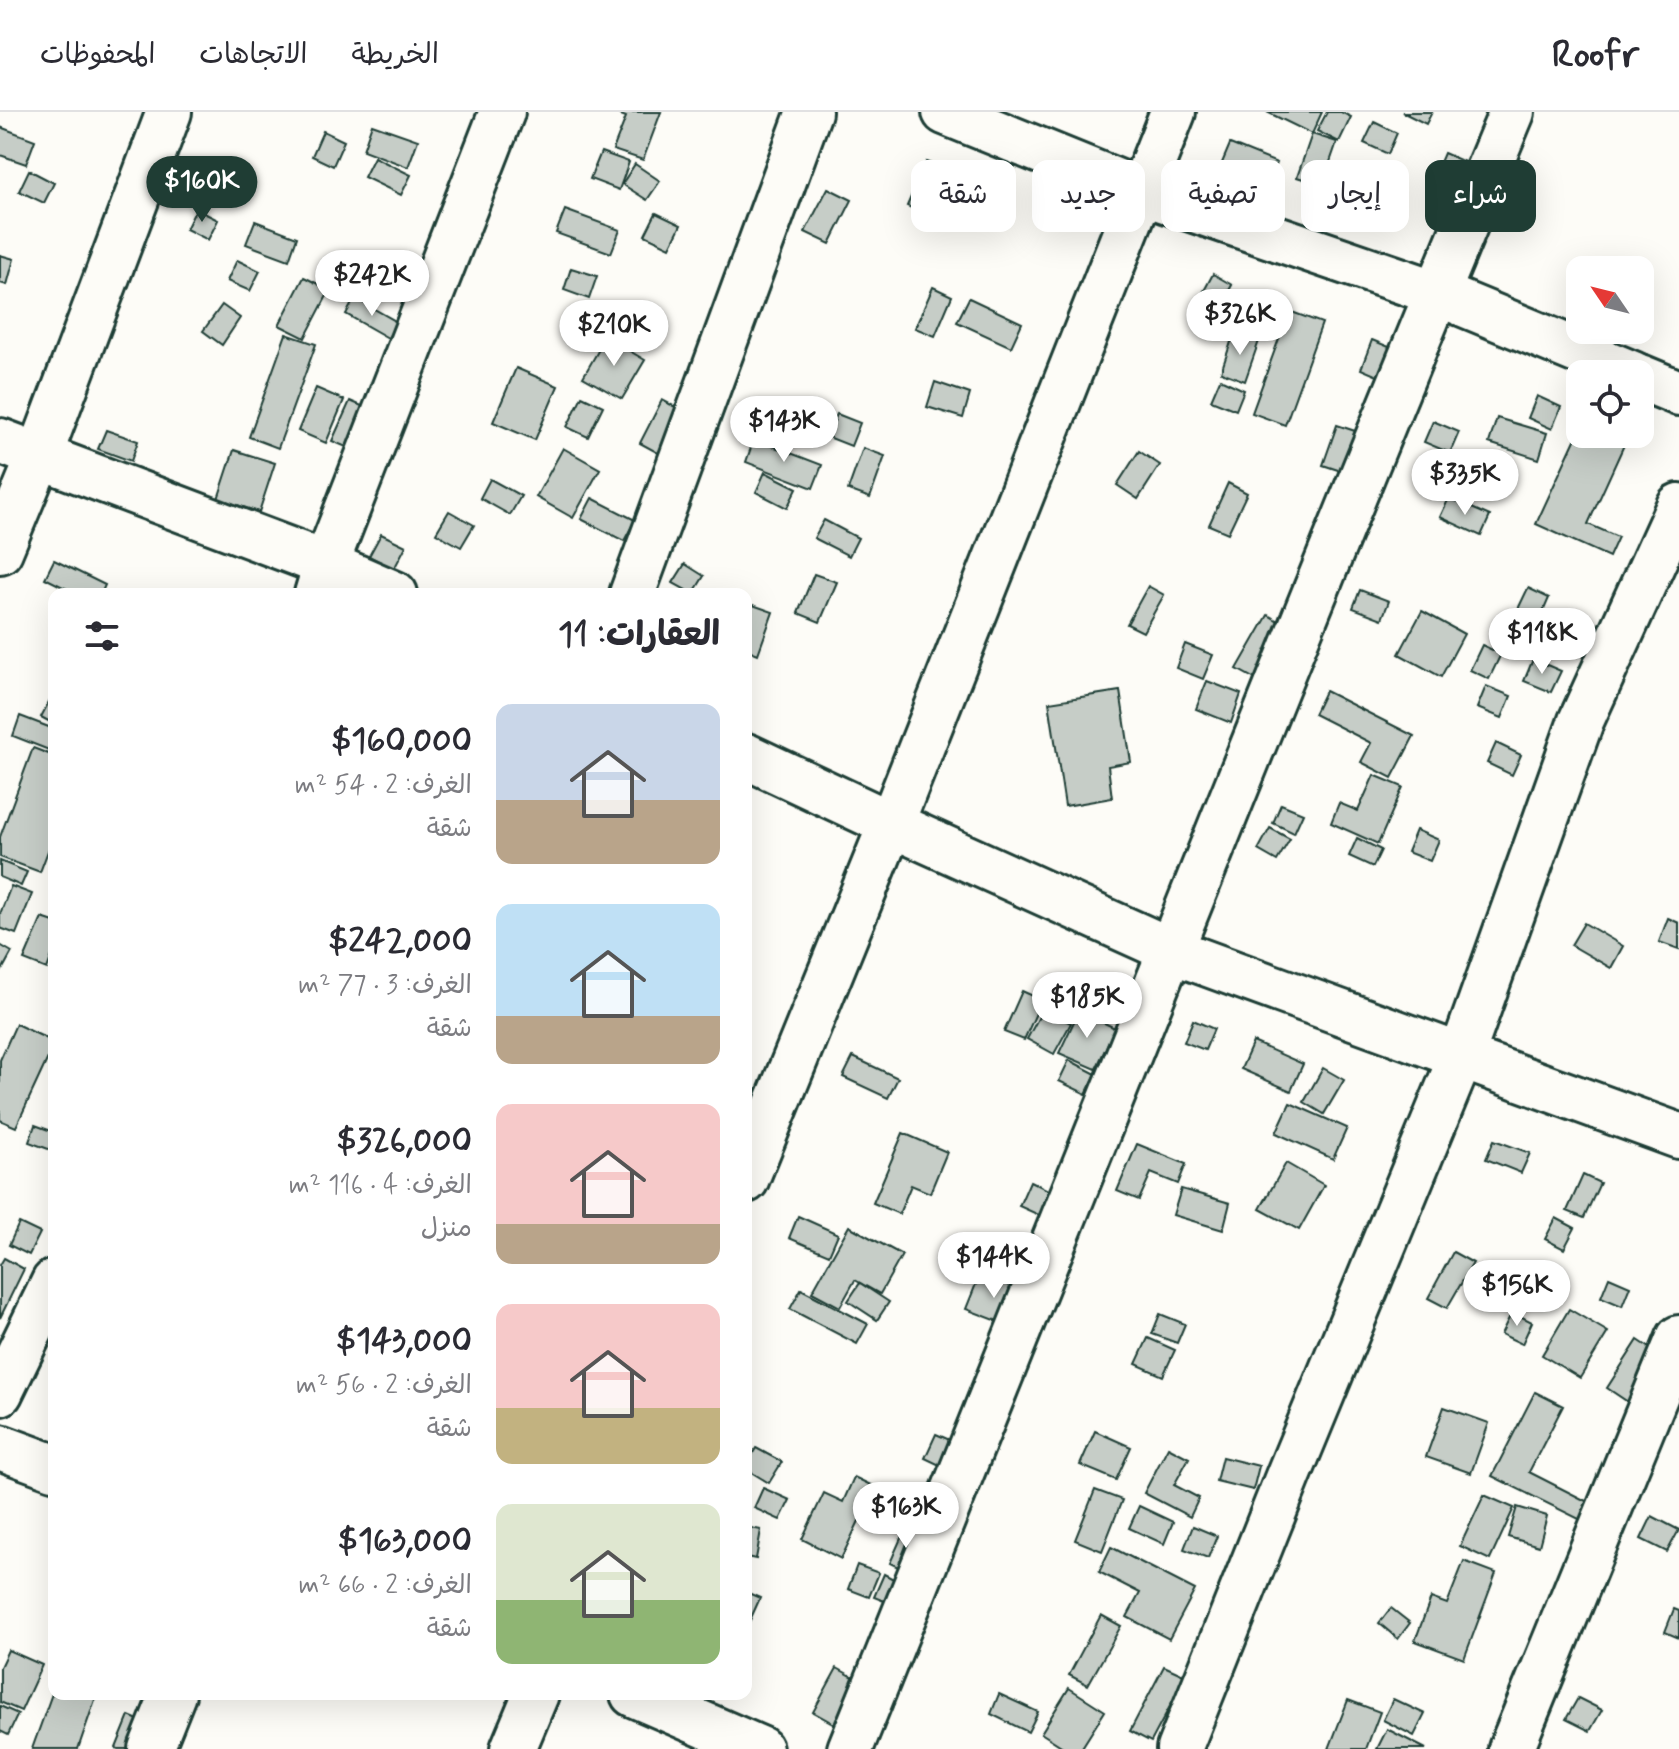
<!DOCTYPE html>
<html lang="ar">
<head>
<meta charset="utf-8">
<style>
  body { margin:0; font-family:Mynerve,"Playpen Sans Arabic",sans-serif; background:#f2f2f3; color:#2b2b33; direction:rtl; height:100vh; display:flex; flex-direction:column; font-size:30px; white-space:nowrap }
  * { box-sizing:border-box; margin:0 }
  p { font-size:26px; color:#7c7c81 }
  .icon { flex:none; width:44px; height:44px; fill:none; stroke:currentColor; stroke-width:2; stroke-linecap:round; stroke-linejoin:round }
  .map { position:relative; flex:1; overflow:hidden; direction:ltr }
  .side { position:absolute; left:48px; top:476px; width:704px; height:1112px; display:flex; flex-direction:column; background:#fff; border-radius:16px; box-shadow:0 8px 32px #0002; direction:rtl }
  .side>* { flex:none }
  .top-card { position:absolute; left:776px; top:48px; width:760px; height:72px; direction:rtl; display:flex; gap:16px }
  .needle { width:52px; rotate:305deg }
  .tools { position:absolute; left:1566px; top:144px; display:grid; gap:16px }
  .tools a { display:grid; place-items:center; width:88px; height:88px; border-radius:16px; background:#fff; box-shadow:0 8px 32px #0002; font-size:40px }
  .price { position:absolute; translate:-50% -68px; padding:0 18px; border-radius:28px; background:#fff; color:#222; font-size:26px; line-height:52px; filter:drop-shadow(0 2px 4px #0008) }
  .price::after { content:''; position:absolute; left:50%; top:48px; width:24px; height:18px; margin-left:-12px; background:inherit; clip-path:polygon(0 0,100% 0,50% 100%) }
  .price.active { background:#1f3d34; color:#fff }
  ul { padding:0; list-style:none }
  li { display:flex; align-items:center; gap:24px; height:200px; padding:0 32px }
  li span { display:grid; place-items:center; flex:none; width:224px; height:160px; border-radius:16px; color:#555 }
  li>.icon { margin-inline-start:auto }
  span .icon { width:96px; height:96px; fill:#fffc; stroke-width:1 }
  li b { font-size:34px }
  h2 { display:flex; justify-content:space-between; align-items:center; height:96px; padding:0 32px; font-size:34px }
  .chip { padding:0 28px; border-radius:16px; background:#fff; box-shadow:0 8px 32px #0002; font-size:28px; line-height:72px }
  .chip.active { background:#1f3d34; color:#fff }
  header { display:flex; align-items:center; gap:48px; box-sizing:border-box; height:112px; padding:0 40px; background:#fff; border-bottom:2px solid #e1e1e2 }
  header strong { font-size:38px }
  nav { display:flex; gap:44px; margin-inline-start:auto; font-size:28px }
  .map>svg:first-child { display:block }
</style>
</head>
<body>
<header>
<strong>Roofr</strong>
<nav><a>الخريطة</a><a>الاتجاهات</a><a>المحفوظات</a></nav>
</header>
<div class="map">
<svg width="1679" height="1637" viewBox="0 0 1679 1637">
  <rect width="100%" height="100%" fill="#fdfcf7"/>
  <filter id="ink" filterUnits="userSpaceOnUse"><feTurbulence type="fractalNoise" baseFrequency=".0125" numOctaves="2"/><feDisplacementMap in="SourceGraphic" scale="16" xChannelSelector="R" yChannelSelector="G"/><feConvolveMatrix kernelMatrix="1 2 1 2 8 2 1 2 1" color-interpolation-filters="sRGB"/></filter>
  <g filter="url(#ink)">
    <g fill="#c6cdc7" stroke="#1f3d34" stroke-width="2">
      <path d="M 613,0 L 661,0 L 643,48 L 613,38 L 626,5 Z"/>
      <path d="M 1267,0 L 1322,0 L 1312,22 Z"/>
      <path d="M 1327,0 L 1341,0 L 1351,5 L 1339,30 L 1317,19 Z"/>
      <path d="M 1402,0 L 1432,0 L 1426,12 Z"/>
      <path d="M 1374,10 L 1397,21 L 1388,42 L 1364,31 Z"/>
      <path d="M 372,12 L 418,28 L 408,55 L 363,38 Z"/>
      <path d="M 0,15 L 35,28 L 26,52 L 0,43 Z"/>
      <path d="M 323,19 L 344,29 L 333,54 L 312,44 Z"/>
      <path d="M 1312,22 L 1337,30 L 1322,73 L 1297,65 Z"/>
      <path d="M 1230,32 L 1277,51 L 1261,89 L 1214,70 Z"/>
      <path d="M 601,40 L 629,50 L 619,78 L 590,67 Z"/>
      <path d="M 1444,41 L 1467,51 L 1458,72 L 1435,62 Z"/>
      <path d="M 374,45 L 411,63 L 401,83 L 364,65 Z"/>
      <path d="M 926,50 L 952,60 L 933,105 L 907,94 Z"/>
      <path d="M 635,52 L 660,69 L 647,88 L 622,72 Z"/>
      <path d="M 29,58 L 54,71 L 44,91 L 19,79 Z"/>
      <path d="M 828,76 L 852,88 L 830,132 L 805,120 Z"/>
      <path d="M 196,97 L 218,108 L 208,128 L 186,117 Z"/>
      <path d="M 565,98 L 620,118 L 611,141 L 556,121 Z"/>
      <path d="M 656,101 L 681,113 L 670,135 L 645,123 Z"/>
      <path d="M 255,109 L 297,125 L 289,148 L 246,132 Z"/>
      <path d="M 0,143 L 14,147 L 7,173 L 0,171 Z"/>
      <path d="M 237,148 L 260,159 L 250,179 L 227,169 Z"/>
      <path d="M 571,156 L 597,164 L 589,187 L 564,178 Z"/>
      <path d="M 1213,162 L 1232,173 L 1216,202 L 1197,192 Z"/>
      <path d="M 304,165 L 330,178 L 305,226 L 279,213 Z"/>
      <path d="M 933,175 L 952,184 L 935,224 L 915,216 Z"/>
      <path d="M 355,186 L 397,210 L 388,226 L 346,202 Z"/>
      <path d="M 969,186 L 1022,211 L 1011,235 L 957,210 Z"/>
      <path d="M 222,193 L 240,206 L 222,233 L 203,219 Z"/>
      <path d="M 1289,199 L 1322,211 L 1285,313 L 1252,301 Z"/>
      <path d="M 1234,221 L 1259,229 L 1245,269 L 1221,260 Z"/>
      <path d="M 286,222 L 316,232 L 278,336 L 249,325 Z"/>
      <path d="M 606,225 L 645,248 L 622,287 L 583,265 Z"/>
      <path d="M 1372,228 L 1394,237 L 1382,266 L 1361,257 Z"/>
      <path d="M 516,256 L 558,274 L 535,328 L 493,310 Z"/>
      <path d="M 1220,267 L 1244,278 L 1236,298 L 1211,288 Z"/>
      <path d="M 935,270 L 970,282 L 963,306 L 927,295 Z"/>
      <path d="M 316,276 L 344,288 L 326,331 L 298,319 Z"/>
      <path d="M 582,284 L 603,294 L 588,325 L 567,315 Z"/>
      <path d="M 1537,284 L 1561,295 L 1552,317 L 1528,306 Z"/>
      <path d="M 662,288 L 683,299 L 660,342 L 640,331 Z"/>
      <path d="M 350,289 L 369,297 L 351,337 L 332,329 Z"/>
      <path d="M 837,302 L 860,311 L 851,334 L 828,325 Z"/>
      <path d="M 1497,306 L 1547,321 L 1539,347 L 1489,331 Z"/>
      <path d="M 1433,309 L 1459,320 L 1450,341 L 1424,330 Z"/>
      <path d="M 1337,313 L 1358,320 L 1344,360 L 1323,353 Z"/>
      <path d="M 1580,317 L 1580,322 L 1629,322 L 1588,412 L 1618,425 L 1609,445 L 1536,412 Z"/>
      <path d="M 106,318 L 138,329 L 131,349 L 98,337 Z"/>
      <path d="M 754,327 L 822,353 L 813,376 L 746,350 Z"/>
      <path d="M 563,336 L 600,357 L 573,406 L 536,385 Z"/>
      <path d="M 863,336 L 885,344 L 870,386 L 848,378 Z"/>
      <path d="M 234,338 L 275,351 L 259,400 L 218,387 Z"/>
      <path d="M 1139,339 L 1160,353 L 1138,387 L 1117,373 Z"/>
      <path d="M 765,360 L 797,376 L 787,396 L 756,380 Z"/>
      <path d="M 490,367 L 521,384 L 510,403 L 480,386 Z"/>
      <path d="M 1228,371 L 1247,381 L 1228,421 L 1209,413 Z"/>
      <path d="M 592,386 L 635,408 L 624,429 L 581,407 Z"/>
      <path d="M 1449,386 L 1490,404 L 1481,424 L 1440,405 Z"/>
      <path d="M 449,399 L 474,413 L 461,435 L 436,421 Z"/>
      <path d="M 824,408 L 858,426 L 849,444 L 814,426 Z"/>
      <path d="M 381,422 L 406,434 L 394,457 L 369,444 Z"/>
      <path d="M 54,448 L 105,473 L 101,482 L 77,482 L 45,466 Z"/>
      <path d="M 685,452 L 704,464 L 693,482 L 673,471 Z"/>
      <path d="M 814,462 L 837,470 L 820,510 L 798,501 Z"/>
      <path d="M 1148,474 L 1164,483 L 1143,520 L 1127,512 Z"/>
      <path d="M 1528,476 L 1549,486 L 1540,507 L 1518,497 Z"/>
      <path d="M 1360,478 L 1389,489 L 1382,507 L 1353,496 Z"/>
      <path d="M 747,491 L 773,500 L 758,542 L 746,537 Z"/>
      <path d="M 1422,499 L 1464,522 L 1441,565 L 1399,542 Z"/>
      <path d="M 1268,503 L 1285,513 L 1255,567 L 1237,557 Z"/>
      <path d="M 1185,532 L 1213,543 L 1203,567 L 1176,556 Z"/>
      <path d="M 1482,533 L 1501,542 L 1489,567 L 1470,558 Z"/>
      <path d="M 1533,547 L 1561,559 L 1551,580 L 1524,569 Z"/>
      <path d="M 1207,569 L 1241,582 L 1231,611 L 1196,597 Z"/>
      <path d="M 1486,574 L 1511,584 L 1502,606 L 1477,596 Z"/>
      <path d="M 1120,579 L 1131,650 L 1108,654 L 1112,686 L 1065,694 L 1049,590 Z"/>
      <path d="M 1325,579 L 1414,624 L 1392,666 L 1361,650 L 1371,631 L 1314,602 Z"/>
      <path d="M 54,580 L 54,612 L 41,605 Z"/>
      <path d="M 20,604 L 54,617 L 54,640 L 13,624 Z"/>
      <path d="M 1496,631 L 1521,643 L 1512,663 L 1487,651 Z"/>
      <path d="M 33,636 L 54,644 L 54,723 L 40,760 L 0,745 L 0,725 Z"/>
      <path d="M 1374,663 L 1403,675 L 1378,732 L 1331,711 L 1339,691 L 1358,699 Z"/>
      <path d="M 1281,692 L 1303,701 L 1294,721 L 1273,711 Z"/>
      <path d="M 1270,716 L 1290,727 L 1277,749 L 1258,738 Z"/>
      <path d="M 1416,718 L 1439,728 L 1430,749 L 1407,740 Z"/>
      <path d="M 1357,726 L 1381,738 L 1373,755 L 1349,744 Z"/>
      <path d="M 0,749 L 27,760 L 21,774 L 0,765 Z"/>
      <path d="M 11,774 L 32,782 L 16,822 L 0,816 L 0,802 Z"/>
      <path d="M 42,806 L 54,810 L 54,838 L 47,857 L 24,848 Z"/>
      <path d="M 1668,806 L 1679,811 L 1679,837 L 1659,830 Z"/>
      <path d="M 1584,811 L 1623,834 L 1611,856 L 1571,833 Z"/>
      <path d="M 0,833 L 12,840 L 0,862 Z"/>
      <path d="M 1022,879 L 1042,888 L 1024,928 L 1004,920 Z"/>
      <path d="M 1043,897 L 1071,911 L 1054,942 L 1027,927 Z"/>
      <path d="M 1079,899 L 1115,916 L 1096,957 L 1059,941 Z"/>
      <path d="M 1193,908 L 1214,917 L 1205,938 L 1184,930 Z"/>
      <path d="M 16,912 L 54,930 L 54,933 L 16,1015 L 0,1008 L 0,948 Z"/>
      <path d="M 1253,930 L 1303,952 L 1291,979 L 1241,957 Z"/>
      <path d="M 853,945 L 898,966 L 888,986 L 843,965 Z"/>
      <path d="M 1069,948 L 1096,962 L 1086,982 L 1059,969 Z"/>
      <path d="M 1323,956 L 1344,968 L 1324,1002 L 1304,990 Z"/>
      <path d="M 1290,991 L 1347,1016 L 1333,1047 L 1276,1021 Z"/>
      <path d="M 35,1013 L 54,1020 L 54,1039 L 29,1030 Z"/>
      <path d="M 903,1021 L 947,1040 L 930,1081 L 911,1073 L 899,1102 L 873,1091 Z"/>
      <path d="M 1494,1028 L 1530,1041 L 1521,1061 L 1486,1047 Z"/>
      <path d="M 1137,1032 L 1186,1052 L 1178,1072 L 1151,1061 L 1139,1088 L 1117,1079 Z"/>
      <path d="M 1286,1051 L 1324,1073 L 1299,1118 L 1260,1097 Z"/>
      <path d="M 1583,1063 L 1600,1071 L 1584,1106 L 1567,1099 Z"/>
      <path d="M 1030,1069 L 1052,1080 L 1041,1104 L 1019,1094 Z"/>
      <path d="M 1181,1077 L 1230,1091 L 1223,1118 L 1173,1103 Z"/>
      <path d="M 798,1104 L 838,1122 L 829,1143 L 789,1126 Z"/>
      <path d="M 1556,1106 L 1575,1116 L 1564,1137 L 1545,1127 Z"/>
      <path d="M 19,1111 L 40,1121 L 29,1143 L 9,1133 Z"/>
      <path d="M 849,1114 L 902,1143 L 880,1182 L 855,1168 L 840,1195 L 812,1180 Z"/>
      <path d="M 1453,1140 L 1473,1151 L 1447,1196 L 1428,1186 Z"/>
      <path d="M 4,1146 L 24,1157 L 0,1206 L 0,1153 Z"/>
      <path d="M 980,1162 L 1021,1178 L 1008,1213 L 966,1197 Z"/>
      <path d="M 1609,1165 L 1630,1174 L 1622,1194 L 1601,1185 Z"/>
      <path d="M 860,1171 L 889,1190 L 877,1208 L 848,1189 Z"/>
      <path d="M 801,1177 L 868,1212 L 857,1232 L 790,1197 Z"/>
      <path d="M 1569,1197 L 1608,1220 L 1580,1266 L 1542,1243 Z"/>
      <path d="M 1512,1200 L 1532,1210 L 1522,1232 L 1501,1222 Z"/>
      <path d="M 1160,1202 L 1185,1212 L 1177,1231 L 1152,1222 Z"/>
      <path d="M 1148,1226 L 1175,1238 L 1163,1264 L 1136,1252 Z"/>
      <path d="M 1638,1228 L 1659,1242 L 1628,1290 L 1607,1276 Z"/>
      <path d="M 1535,1280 L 1563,1294 L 1529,1360 L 1590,1391 L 1581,1408 L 1492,1364 Z"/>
      <path d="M 1444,1295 L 1489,1311 L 1471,1361 L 1426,1345 Z"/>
      <path d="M 1095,1319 L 1131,1335 L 1116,1368 L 1080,1353 Z"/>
      <path d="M 936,1322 L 959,1332 L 948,1357 L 925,1346 Z"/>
      <path d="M 1168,1335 L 1189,1346 L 1174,1373 L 1199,1386 L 1190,1405 L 1144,1381 Z"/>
      <path d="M 756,1336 L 782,1350 L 769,1371 L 746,1357 L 746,1353 Z"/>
      <path d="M 1222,1345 L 1259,1354 L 1253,1378 L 1216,1369 Z"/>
      <path d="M 854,1365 L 875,1375 L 841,1447 L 802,1427 L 824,1381 L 843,1390 Z"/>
      <path d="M 763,1376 L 790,1388 L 780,1408 L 754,1396 Z"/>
      <path d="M 1095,1378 L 1122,1388 L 1102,1439 L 1075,1428 Z"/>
      <path d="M 1484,1383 L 1514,1396 L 1490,1448 L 1460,1434 Z"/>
      <path d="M 1139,1394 L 1173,1410 L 1164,1432 L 1129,1416 Z"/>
      <path d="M 1517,1395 L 1547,1404 L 1539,1434 L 1508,1425 Z"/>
      <path d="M 1652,1404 L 1679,1418 L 1667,1440 L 1641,1427 Z"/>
      <path d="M 1193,1414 L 1217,1424 L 1208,1446 L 1184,1437 Z"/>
      <path d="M 746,1415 L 761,1418 L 756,1447 L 746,1445 Z"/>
      <path d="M 905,1417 L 921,1425 L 906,1459 L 890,1451 Z"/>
      <path d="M 1111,1435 L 1195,1478 L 1169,1527 L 1127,1505 L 1140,1481 L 1099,1460 Z"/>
      <path d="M 1464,1449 L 1496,1461 L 1464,1547 L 1415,1529 L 1431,1486 L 1447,1492 Z"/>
      <path d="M 857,1453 L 879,1461 L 869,1485 L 848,1477 Z"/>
      <path d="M 884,1462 L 903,1472 L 894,1493 L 874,1485 Z"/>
      <path d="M 746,1480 L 760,1486 L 746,1517 Z"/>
      <path d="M 1391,1496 L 1410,1511 L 1398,1527 L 1379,1511 Z"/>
      <path d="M 1674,1497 L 1679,1499 L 1679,1526 L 1665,1520 Z"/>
      <path d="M 1101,1503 L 1121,1514 L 1088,1573 L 1069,1563 Z"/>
      <path d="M 8,1538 L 42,1553 L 21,1599 L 0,1590 L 0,1555 Z"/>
      <path d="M 1164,1554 L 1186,1564 L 1151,1630 L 1130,1619 Z"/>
      <path d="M 837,1556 L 864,1571 L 840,1615 L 813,1600 Z"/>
      <path d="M 54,1576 L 54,1582 L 97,1582 L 78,1637 L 32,1637 Z"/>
      <path d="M 1069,1576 L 1105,1599 L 1081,1637 L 1066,1637 L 1041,1621 Z"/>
      <path d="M 999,1582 L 1038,1600 L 1028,1620 L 991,1602 Z"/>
      <path d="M 1578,1586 L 1602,1598 L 1590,1619 L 1566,1607 Z"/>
      <path d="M 1393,1587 L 1425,1602 L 1414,1624 L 1383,1608 Z"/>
      <path d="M 1348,1588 L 1380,1600 L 1366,1637 L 1329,1637 Z"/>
      <path d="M 0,1594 L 18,1602 L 8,1623 L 0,1619 Z"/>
      <path d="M 129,1604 L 150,1613 L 140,1637 L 118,1637 L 116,1636 Z"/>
      <path d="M 1387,1617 L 1426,1637 L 1377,1637 Z"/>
    </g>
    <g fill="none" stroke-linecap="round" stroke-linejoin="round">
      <g stroke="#1f3d34" stroke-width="50">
        <g id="minor">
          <path d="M 945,0 L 1142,80 L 1437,181 L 1633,262"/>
          <path d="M 1640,265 L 1679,281"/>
          <path d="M 0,329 L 326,452 L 395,482"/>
          <path d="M 0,439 L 39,345 L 169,0"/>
          <path d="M 317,482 L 326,452 L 502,0"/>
          <path d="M 632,482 L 809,0"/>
          <path d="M 746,644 L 891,712 L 1170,838 L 1679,1024"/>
          <path d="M 746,1068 L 891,712 L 1173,0"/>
          <path d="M 0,1281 L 54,1170"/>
          <path d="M 0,1335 L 54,1355"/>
          <path d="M 633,1582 L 760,1637"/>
          <path d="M 151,1637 L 173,1582"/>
          <path d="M 513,1637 L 536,1582"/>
          <path d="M 850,1637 C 1071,1091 1286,543 1512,0"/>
          <path d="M 1179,1637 L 1289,1362 L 1461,945 L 1581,609 L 1679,394"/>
          <path d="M 1511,1637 L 1679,1226"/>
        </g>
      </g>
      <use href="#minor" stroke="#fdfcf7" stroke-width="44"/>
    </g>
  </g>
</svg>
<div class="tools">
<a><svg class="needle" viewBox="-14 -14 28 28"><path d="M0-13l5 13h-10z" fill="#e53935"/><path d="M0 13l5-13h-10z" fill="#7c7c81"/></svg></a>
<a><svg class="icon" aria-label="locate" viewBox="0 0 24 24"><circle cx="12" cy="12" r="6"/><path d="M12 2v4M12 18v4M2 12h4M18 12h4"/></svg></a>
</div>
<b class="price active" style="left:202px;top:112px">$160K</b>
<b class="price" style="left:372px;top:206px">$242K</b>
<b class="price" style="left:1240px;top:245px">$326K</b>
<b class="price" style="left:614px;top:256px">$210K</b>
<b class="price" style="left:784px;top:352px">$143K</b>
<b class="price" style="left:1465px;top:405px">$335K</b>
<b class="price" style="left:1542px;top:564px">$118K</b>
<b class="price" style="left:1087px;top:928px">$185K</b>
<b class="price" style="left:994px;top:1188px">$144K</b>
<b class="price" style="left:1517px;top:1216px">$156K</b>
<b class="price" style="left:906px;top:1438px">$163K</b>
<div class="top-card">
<a class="chip active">شراء</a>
<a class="chip">إيجار</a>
<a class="chip">تصفية</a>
<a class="chip">جديد</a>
<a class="chip">شقة</a>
</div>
<section class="side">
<h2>العقارات: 11<svg class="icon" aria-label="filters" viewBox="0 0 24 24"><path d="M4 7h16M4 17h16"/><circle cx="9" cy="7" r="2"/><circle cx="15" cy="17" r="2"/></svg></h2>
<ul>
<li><span style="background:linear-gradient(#c9d6e8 60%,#b9a48a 0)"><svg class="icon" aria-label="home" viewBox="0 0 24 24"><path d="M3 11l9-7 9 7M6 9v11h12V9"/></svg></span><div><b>$160,000</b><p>الغرف: 2 · 54 m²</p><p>شقة</p></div></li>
<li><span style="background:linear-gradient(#bfe0f5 70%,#b9a48a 0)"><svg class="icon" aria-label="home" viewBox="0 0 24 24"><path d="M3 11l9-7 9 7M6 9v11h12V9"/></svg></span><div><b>$242,000</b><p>الغرف: 3 · 77 m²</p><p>شقة</p></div></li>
<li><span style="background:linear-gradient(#f6c9c9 75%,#b9a48a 0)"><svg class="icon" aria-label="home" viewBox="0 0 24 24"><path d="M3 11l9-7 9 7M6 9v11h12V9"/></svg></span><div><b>$326,000</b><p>الغرف: 4 · 116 m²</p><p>منزل</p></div></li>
<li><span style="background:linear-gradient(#f6c9c9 65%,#c2b280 0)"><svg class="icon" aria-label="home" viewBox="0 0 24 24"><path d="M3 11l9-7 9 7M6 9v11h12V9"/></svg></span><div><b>$143,000</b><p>الغرف: 2 · 56 m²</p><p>شقة</p></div></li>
<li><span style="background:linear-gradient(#dfe7d0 60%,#8fb573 0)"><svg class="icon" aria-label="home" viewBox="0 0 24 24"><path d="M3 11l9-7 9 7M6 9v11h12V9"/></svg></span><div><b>$163,000</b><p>الغرف: 2 · 66 m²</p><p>شقة</p></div></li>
</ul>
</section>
</div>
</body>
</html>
